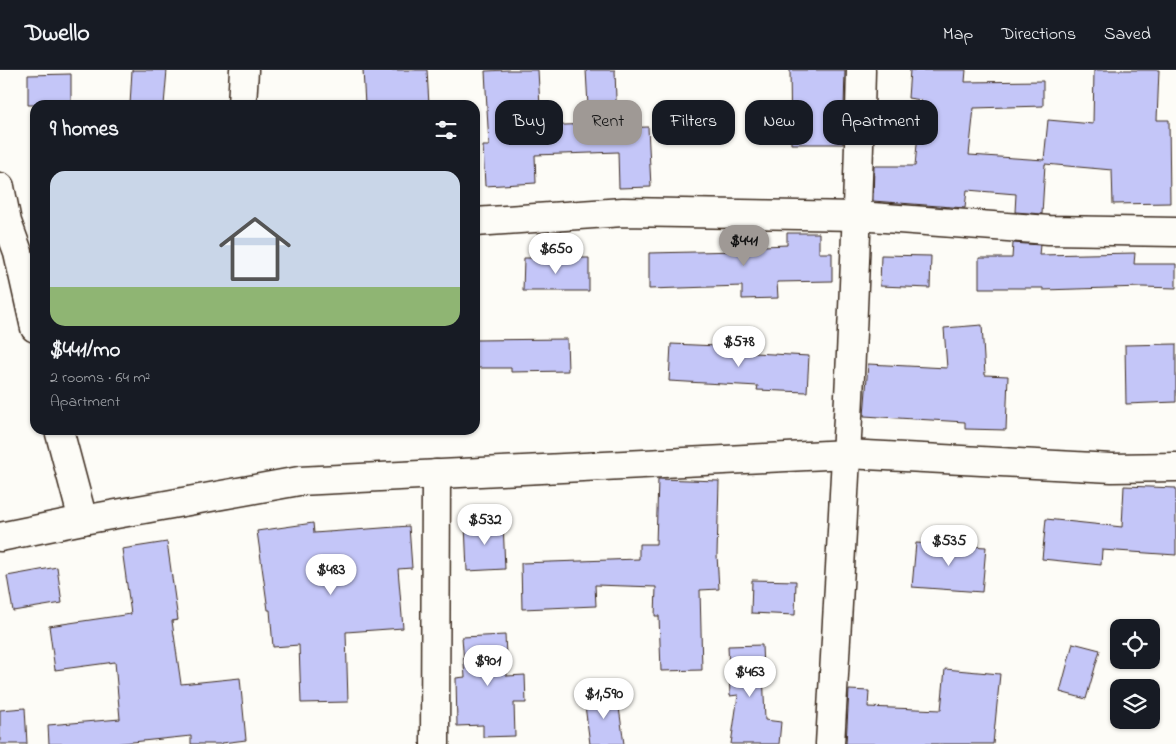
<!DOCTYPE html>
<html lang="en">
<head>
<meta charset="utf-8">
<style>
  body { margin:0; font-family:"Indie Flower",sans-serif; background:#20242c; color:#f1f3f6; height:100vh; display:flex; flex-direction:column; font-size:19px; white-space:nowrap }
  * { box-sizing:border-box; margin:0 }
  p { font-size:16px; color:#9ea1a6 }
  .icon { flex:none; width:28px; height:28px; fill:none; stroke:currentColor; stroke-width:2; stroke-linecap:round; stroke-linejoin:round }
  .map { position:relative; flex:1; overflow:hidden }
  .details { position:absolute; left:30px; top:30px; width:450px; height:335px; display:flex; flex-direction:column; background:#171b24; border-radius:15px; box-shadow:0 1px 4px #0004 }
  .details>* { flex:none }
  .top-card { position:absolute; left:495px; top:30px; width:475px; height:45px; display:flex; gap:10px }
  .fabs { position:absolute; left:1110px; top:549px; display:grid; gap:10px }
  .fabs a { display:grid; place-items:center; width:50px; height:50px; border-radius:10px; background:#171b24; box-shadow:0 1px 4px #0004; font-size:25px }
  .price { position:absolute; translate:-50% -42px; padding:0 11px; border-radius:18px; background:#fff; color:#222; font-size:16px; line-height:32px; filter:drop-shadow(0 1px 2px #0008) }
  .price::after { content:''; position:absolute; left:50%; top:30px; width:15px; height:11px; margin-left:-8px; background:inherit; clip-path:polygon(0 0,100% 0,50% 100%) }
  .price.selected { background:#9f9995; color:#111 }
  ul { padding:0; list-style:none }
  li { display:grid; align-content:center; gap:10px; height:265px; padding:0 20px }
  li+li { border-top:1px solid #363941 }
  li span { display:grid; place-items:center; height:155px; border-radius:15px; color:#555 }
  li>.icon { margin-inline-start:auto }
  span .icon { width:90px; height:90px; fill:#fffc; stroke-width:1 }
  li b { font-size:21px }
  h2 { display:flex; justify-content:space-between; align-items:center; height:60px; padding:0 20px; font-size:21px }
  .pill { padding:0 18px; border-radius:15px; background:#171b24; box-shadow:0 1px 4px #0004; font-size:18px; line-height:45px }
  .pill.selected { background:#9f9995; color:#111 }
  header { display:flex; align-items:center; gap:30px; box-sizing:border-box; height:70px; padding:0 25px; background:#171b24; border-bottom:1px solid #363941 }
  header strong { font-size:24px }
  nav { display:flex; gap:28px; margin-inline-start:auto; font-size:18px }
  .map>svg:first-child { display:block }
</style>
</head>
<body>
<header>
<strong>Dwello</strong>
<nav><a>Map</a><a>Directions</a><a>Saved</a></nav>
</header>
<div class="map">
<svg width="1176" height="674" viewBox="0 0 1176 674">
  <rect width="100%" height="100%" fill="#fdfcf7"/>
  <filter id="ink" filterUnits="userSpaceOnUse"><feTurbulence type="fractalNoise" baseFrequency=".02" numOctaves="2"/><feDisplacementMap in="SourceGraphic" scale="10" xChannelSelector="R" yChannelSelector="G"/><feConvolveMatrix kernelMatrix="1 2 1 2 8 2 1 2 1" color-interpolation-filters="sRGB"/></filter>
  <g filter="url(#ink)">
    <g fill="#c4c6f8" stroke="#3b2a1e">
      <path d="M 132,0 L 167,0 L 164,35 L 130,35 Z"/>
      <path d="M 363,0 L 427,0 L 429,35 L 365,35 Z"/>
      <path d="M 507,0 L 538,0 L 541,56 L 589,54 L 586,0 L 615,0 L 617,58 L 648,57 L 651,117 L 619,118 L 618,82 L 535,85 L 536,113 L 485,116 L 483,76 L 489,76 L 485,1 Z"/>
      <path d="M 790,0 L 845,0 L 843,74 L 791,74 Z"/>
      <path d="M 910,0 L 966,0 L 965,12 L 1043,11 L 1043,36 L 974,38 L 969,85 L 1044,90 L 1048,50 L 1093,54 L 1094,0 L 1159,0 L 1157,50 L 1169,50 L 1170,133 L 1113,134 L 1112,100 L 1045,94 L 1042,144 L 1015,142 L 1016,124 L 967,120 L 965,138 L 873,131 L 874,96 L 915,96 L 921,30 L 908,28 Z"/>
      <path d="M 71,4 L 71,35 L 28,35 L 28,5 Z"/>
      <path d="M 787,163 L 819,163 L 819,183 L 832,183 L 832,211 L 777,212 L 778,228 L 742,229 L 742,216 L 649,219 L 649,183 L 741,181 L 741,177 L 787,175 Z"/>
      <path d="M 1013,173 L 1040,175 L 1039,185 L 1135,183 L 1134,194 L 1176,194 L 1176,218 L 1142,217 L 1043,220 L 1043,218 L 979,218 L 979,188 L 1012,188 Z"/>
      <path d="M 881,185 L 931,186 L 930,218 L 880,216 Z"/>
      <path d="M 524,188 L 589,188 L 589,221 L 523,221 Z"/>
      <path d="M 982,255 L 985,305 L 1008,306 L 1006,360 L 965,359 L 965,352 L 864,346 L 868,294 L 947,298 L 944,258 Z"/>
      <path d="M 567,269 L 568,301 L 511,302 L 511,298 L 475,298 L 475,270 Z"/>
      <path d="M 671,274 L 718,276 L 717,281 L 809,286 L 807,322 L 757,320 L 758,316 L 669,311 Z"/>
      <path d="M 1176,274 L 1176,332 L 1126,334 L 1125,275 Z"/>
      <path d="M 658,409 L 719,411 L 717,485 L 719,519 L 700,520 L 702,600 L 661,601 L 659,546 L 655,546 L 656,517 L 595,515 L 596,536 L 522,539 L 521,493 L 639,489 L 639,474 L 656,474 Z"/>
      <path d="M 1124,416 L 1176,418 L 1176,485 L 1102,480 L 1101,495 L 1042,489 L 1046,449 L 1122,457 Z"/>
      <path d="M 503,452 L 505,499 L 467,501 L 465,454 Z"/>
      <path d="M 313,453 L 314,463 L 409,456 L 412,498 L 398,499 L 403,558 L 346,562 L 348,632 L 301,633 L 299,575 L 273,577 L 270,540 L 268,540 L 257,461 Z"/>
      <path d="M 167,472 L 178,550 L 172,551 L 181,614 L 240,608 L 246,670 L 222,673 L 222,674 L 191,674 L 191,666 L 113,674 L 49,674 L 48,655 L 120,649 L 115,592 L 55,600 L 49,556 L 131,544 L 122,479 Z"/>
      <path d="M 916,473 L 986,477 L 982,522 L 912,517 Z"/>
      <path d="M 57,497 L 62,533 L 13,541 L 7,506 Z"/>
      <path d="M 752,510 L 796,511 L 795,545 L 751,543 Z"/>
      <path d="M 505,565 L 507,606 L 525,605 L 526,633 L 514,633 L 515,666 L 483,667 L 483,655 L 457,656 L 456,608 L 465,607 L 462,567 Z"/>
      <path d="M 1073,573 L 1100,580 L 1086,629 L 1060,622 Z"/>
      <path d="M 762,575 L 765,650 L 781,652 L 779,674 L 731,674 L 738,625 L 730,626 L 728,576 Z"/>
      <path d="M 945,599 L 1000,604 L 993,674 L 846,674 L 849,620 L 869,621 L 868,637 L 941,640 Z"/>
      <path d="M 617,623 L 624,674 L 590,674 L 584,628 Z"/>
      <path d="M 25,638 L 27,674 L 0,674 L 0,640 Z"/>
    </g>
    <g fill="none" stroke-linecap="round" stroke-linejoin="round">
      <g stroke="#3b2a1e" stroke-width="31">
        <g id="street">
          <path d="M 242,35 L 244,0"/>
          <path d="M 0,117 L 7,152 L 18,182 L 35,258"/>
          <path d="M 475,152 L 623,142 L 858,146 L 1049,160 L 1176,162"/>
          <path d="M 59,360 L 83,450"/>
          <path d="M 0,467 L 83,450 L 299,411 L 847,384 L 1112,398 L 1176,397"/>
          <path d="M 435,674 L 436,404"/>
          <path d="M 830,674 C 843,449 856,225 861,0"/>
        </g>
      </g>
      <use href="#street" stroke="#fdfcf7" stroke-width="28"/>
    </g>
  </g>
</svg>
<div class="fabs">
<a><svg class="icon" aria-label="locate" viewBox="0 0 24 24"><circle cx="12" cy="12" r="6"/><path d="M12 2v4M12 18v4M2 12h4M18 12h4"/></svg></a>
<a><svg class="icon" aria-label="layers" viewBox="0 0 24 24"><path d="M12 4l9 5-9 5-9-5zM3 14l9 5 9-5"/></svg></a>
</div>
<b class="price selected" style="left:744px;top:197px">$441</b>
<b class="price" style="left:556px;top:205px">$650</b>
<b class="price" style="left:739px;top:298px">$578</b>
<b class="price" style="left:485px;top:476px">$532</b>
<b class="price" style="left:949px;top:497px">$535</b>
<b class="price" style="left:331px;top:526px">$483</b>
<b class="price" style="left:488px;top:617px">$901</b>
<b class="price" style="left:750px;top:628px">$463</b>
<b class="price" style="left:604px;top:650px">$1,590</b>
<div class="top-card">
<a class="pill">Buy</a>
<a class="pill selected">Rent</a>
<a class="pill">Filters</a>
<a class="pill">New</a>
<a class="pill">Apartment</a>
</div>
<section class="details">
<h2>9 homes<svg class="icon" aria-label="filters" viewBox="0 0 24 24"><path d="M4 7h16M4 17h16"/><circle cx="9" cy="7" r="2"/><circle cx="15" cy="17" r="2"/></svg></h2>
<ul>
<li><span style="background:linear-gradient(#c9d6e8 75%,#8fb573 0)"><svg class="icon" aria-label="home" viewBox="0 0 24 24"><path d="M3 11l9-7 9 7M6 9v11h12V9"/></svg></span><div><b>$441/mo</b><p>2 rooms · 64 m²</p><p>Apartment</p></div></li>
</ul>
</section>
</div>
</body>
</html>
